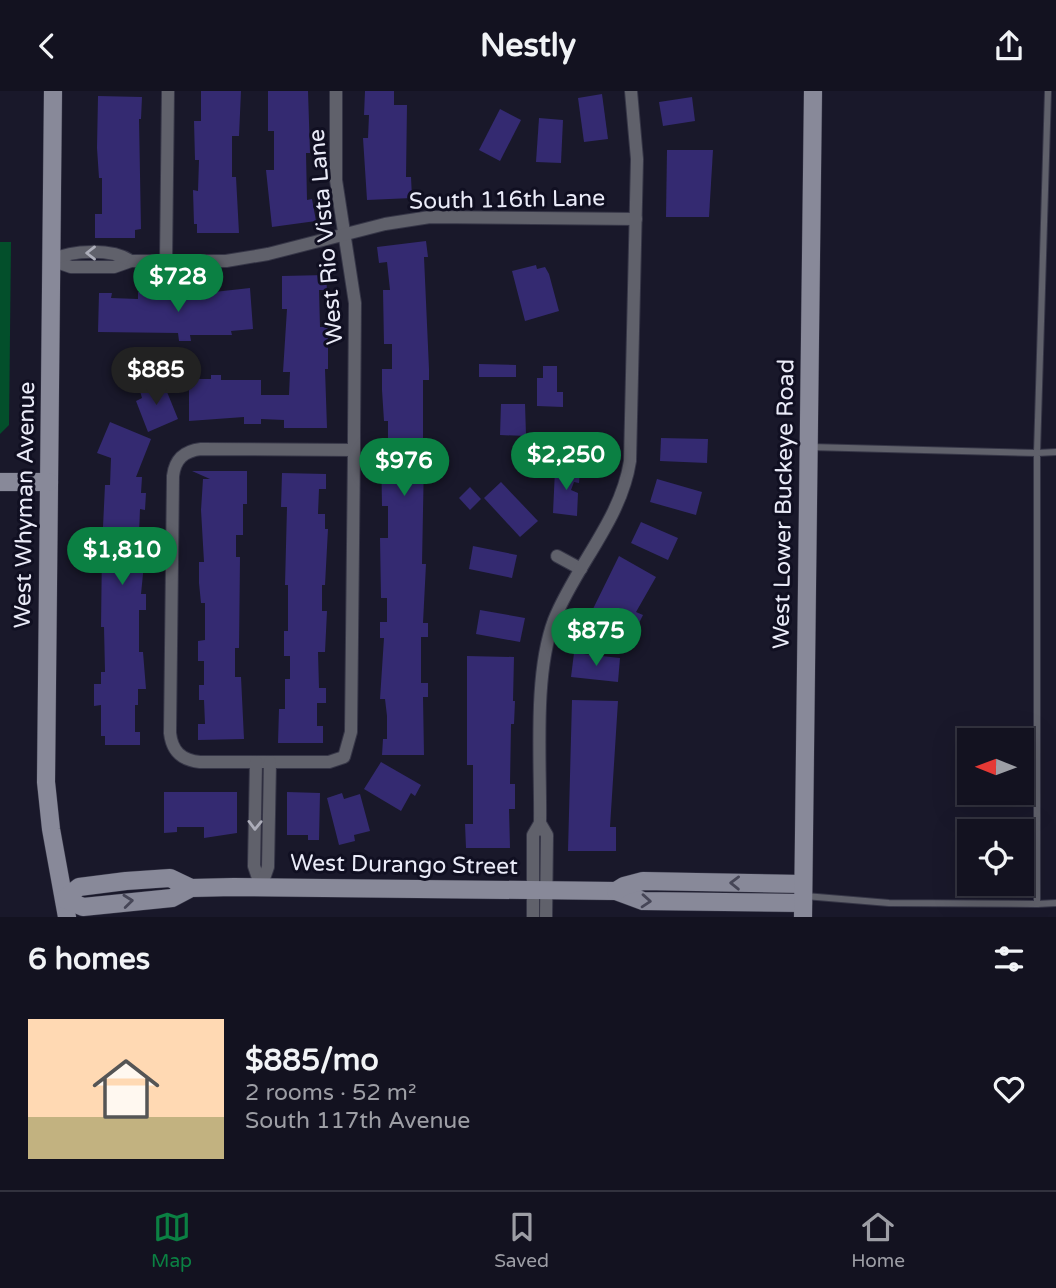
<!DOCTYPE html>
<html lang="en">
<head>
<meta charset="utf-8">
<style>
  body { margin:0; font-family:"Varela Round",sans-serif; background:#20202d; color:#f1f3f6; height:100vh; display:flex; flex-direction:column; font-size:26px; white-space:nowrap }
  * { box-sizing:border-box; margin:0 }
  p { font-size:23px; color:#9d9ea5 }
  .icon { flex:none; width:38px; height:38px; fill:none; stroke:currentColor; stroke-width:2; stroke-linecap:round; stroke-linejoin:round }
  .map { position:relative; height:826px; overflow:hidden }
  .sheet { display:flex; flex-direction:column; background:#131220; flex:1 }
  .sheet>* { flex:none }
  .needle { width:46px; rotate:271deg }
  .tools { position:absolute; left:957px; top:637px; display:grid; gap:14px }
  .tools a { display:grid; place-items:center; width:77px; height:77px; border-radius:0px; background:#131220; box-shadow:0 7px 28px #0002,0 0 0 2px #32323e; font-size:35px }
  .price { position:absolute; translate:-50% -60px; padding:0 16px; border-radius:24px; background:#0b8043; color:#fff; font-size:23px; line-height:46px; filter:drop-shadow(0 2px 4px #0008) }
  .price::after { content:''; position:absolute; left:50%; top:42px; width:21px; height:16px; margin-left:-10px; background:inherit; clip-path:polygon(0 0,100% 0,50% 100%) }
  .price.current { background:#222; color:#fff }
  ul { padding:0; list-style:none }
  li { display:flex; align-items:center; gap:21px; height:175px; padding:0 28px }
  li+li { border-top:2px solid #32323e }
  li span { display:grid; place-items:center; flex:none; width:196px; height:140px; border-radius:0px; color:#555 }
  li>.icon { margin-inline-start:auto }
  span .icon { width:84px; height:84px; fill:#fffc; stroke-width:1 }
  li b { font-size:30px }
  h2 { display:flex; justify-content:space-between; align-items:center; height:84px; padding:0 28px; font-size:30px }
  header { display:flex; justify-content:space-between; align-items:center; height:91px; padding:0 28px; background:#131220; font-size:32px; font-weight:700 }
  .tabs { display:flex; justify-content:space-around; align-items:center; height:98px; border-top:2px solid #32323e; background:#131220; font-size:19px; color:#9d9ea5 }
  .tabs a { display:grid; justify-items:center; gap:4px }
  .tabs .current { color:#0b8043 }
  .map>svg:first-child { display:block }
</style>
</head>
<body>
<header><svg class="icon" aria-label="back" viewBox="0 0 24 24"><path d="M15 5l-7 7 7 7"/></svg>Nestly<svg class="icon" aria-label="share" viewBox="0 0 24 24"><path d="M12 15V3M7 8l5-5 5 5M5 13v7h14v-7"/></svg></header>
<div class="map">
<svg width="1056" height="826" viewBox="0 0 1056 826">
  <rect width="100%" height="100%" fill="#19182a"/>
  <path fill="#034f2b" d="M 0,151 L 11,151 L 9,334 L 0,343 Z"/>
  <g fill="#342a71">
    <path d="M 201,0 L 241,0 L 239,45 L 232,45 L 232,86 L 236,86 L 239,142 L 197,142 L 197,133 L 194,133 L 193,99 L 198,100 L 199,69 L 195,69 L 194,30 L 201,30 Z"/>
    <path d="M 268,0 L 308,0 L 310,62 L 306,62 L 307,109 L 312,108 L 316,130 L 272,136 L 266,79 L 274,79 L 274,40 L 268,40 Z"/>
    <path d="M 365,0 L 394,0 L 394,14 L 407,14 L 406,86 L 411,86 L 412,107 L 367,109 L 363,47 L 368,47 L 369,24 L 364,24 Z"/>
    <path d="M 602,3 L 608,48 L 584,51 L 578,7 Z"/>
    <path d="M 98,5 L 142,6 L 141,28 L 139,28 L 141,138 L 135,139 L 135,147 L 95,147 L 95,123 L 102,123 L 102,87 L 99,87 L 97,57 Z"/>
    <path d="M 692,6 L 695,30 L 663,35 L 659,11 Z"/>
    <path d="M 500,18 L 521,29 L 500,70 L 479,59 Z"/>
    <path d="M 539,27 L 563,29 L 561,72 L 536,71 Z"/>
    <path d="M 667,59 L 713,59 L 709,126 L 666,126 Z"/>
    <path d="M 426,150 L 428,166 L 424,166 L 429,278 L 429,289 L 423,289 L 423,357 L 428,357 L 428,368 L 424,368 L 422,473 L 426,473 L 423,532 L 428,532 L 428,546 L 421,546 L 421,592 L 428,592 L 428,606 L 423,606 L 424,664 L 382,664 L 383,648 L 387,648 L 387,625 L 385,608 L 380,608 L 384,547 L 380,547 L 380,531 L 387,531 L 387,507 L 381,507 L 380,447 L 388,447 L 388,415 L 382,415 L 381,356 L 388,356 L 388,330 L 384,330 L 382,299 L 382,278 L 392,278 L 392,253 L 384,253 L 383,199 L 390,199 L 387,171 L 379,172 L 377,156 Z"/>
    <path d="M 536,174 L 537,178 L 545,176 L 549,183 L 559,220 L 525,230 L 512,180 Z"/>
    <path d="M 326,184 L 327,199 L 319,199 L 320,236 L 328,236 L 328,278 L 325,278 L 327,337 L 284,337 L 284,329 L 261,328 L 261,333 L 244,333 L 244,326 L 189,330 L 189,288 L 211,288 L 211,284 L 221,284 L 221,289 L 261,289 L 261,304 L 289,304 L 290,281 L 283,281 L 287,218 L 282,218 L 282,185 Z"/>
    <path d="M 250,197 L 253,238 L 231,240 L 232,244 L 190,244 L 191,250 L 179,250 L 178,242 L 98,241 L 99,202 L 112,202 L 111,207 L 138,208 L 138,201 L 178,205 Z"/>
    <path d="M 479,273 L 516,274 L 516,286 L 479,286 Z"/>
    <path d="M 543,275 L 557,275 L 557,301 L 563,301 L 563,316 L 537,315 L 537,287 L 543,287 Z"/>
    <path d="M 163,291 L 178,328 L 148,341 L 136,310 L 142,307 L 140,300 Z"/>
    <path d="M 501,313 L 525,313 L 526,345 L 500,344 Z"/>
    <path d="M 110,331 L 151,348 L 136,386 L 142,386 L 141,402 L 146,402 L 145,419 L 140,418 L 139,443 L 147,443 L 141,503 L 146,503 L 146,519 L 139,519 L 139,561 L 143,561 L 146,598 L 138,598 L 138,614 L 135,614 L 135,641 L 140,641 L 140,654 L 105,654 L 105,645 L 101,645 L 101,614 L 94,615 L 94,593 L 101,593 L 101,581 L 105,581 L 104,536 L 101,536 L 102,457 L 105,394 L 110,394 L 111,367 L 97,362 Z"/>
    <path d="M 661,347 L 708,348 L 707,372 L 660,370 Z"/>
    <path d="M 555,379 L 580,379 L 579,392 L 574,391 L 571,399 L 578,402 L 577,425 L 553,422 Z"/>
    <path d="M 192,380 L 247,380 L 247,413 L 243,413 L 243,444 L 236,444 L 236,466 L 240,466 L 239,557 L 235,557 L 235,586 L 241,586 L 244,648 L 198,649 L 198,633 L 205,633 L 204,609 L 199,609 L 199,594 L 204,594 L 204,570 L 198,570 L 198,550 L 205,549 L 205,512 L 201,512 L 199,492 L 199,471 L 204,471 L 201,419 L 203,388 L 210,388 Z"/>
    <path d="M 282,382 L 326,383 L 326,398 L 319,398 L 318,423 L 325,423 L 325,438 L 328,438 L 325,494 L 322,494 L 322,520 L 327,520 L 325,561 L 318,561 L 319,597 L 326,597 L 326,612 L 317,612 L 317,635 L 323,635 L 323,652 L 278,652 L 279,618 L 285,618 L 285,588 L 290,588 L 290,565 L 284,565 L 284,540 L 288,540 L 288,494 L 285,494 L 287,416 L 281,416 Z"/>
    <path d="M 657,388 L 702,401 L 696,424 L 650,411 Z"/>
    <path d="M 501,391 L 538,430 L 520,446 L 484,407 Z"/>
    <path d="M 470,396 L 481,408 L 470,419 L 459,407 Z"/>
    <path d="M 641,431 L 678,447 L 668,469 L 631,452 Z"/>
    <path d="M 473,455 L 517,464 L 512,487 L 469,478 Z"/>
    <path d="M 619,465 L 656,486 L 636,521 L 643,524 L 632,546 L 590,524 Z"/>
    <path d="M 480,519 L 525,527 L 520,551 L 476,543 Z"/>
    <path d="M 574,562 L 620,567 L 618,591 L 571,586 Z"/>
    <path d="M 467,565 L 514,566 L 513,610 L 515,610 L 514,633 L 511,633 L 510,693 L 515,693 L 515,718 L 509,718 L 510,757 L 466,757 L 465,733 L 473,733 L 473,674 L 467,674 Z"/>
    <path d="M 572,609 L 618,610 L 610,736 L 616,736 L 616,760 L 568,760 Z"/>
    <path d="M 381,671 L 421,694 L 415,705 L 411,702 L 401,720 L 364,698 Z"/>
    <path d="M 164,701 L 237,701 L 237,742 L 204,747 L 204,736 L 177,736 L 177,741 L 164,742 Z"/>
    <path d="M 287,701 L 320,702 L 319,749 L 308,749 L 308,744 L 287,744 Z"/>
    <path d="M 342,702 L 344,708 L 360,703 L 370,740 L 354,744 L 355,750 L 339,754 L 327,707 Z"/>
  </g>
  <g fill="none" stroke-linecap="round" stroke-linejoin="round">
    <g stroke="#363647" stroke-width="8">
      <g id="lane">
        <path d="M 810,356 L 1037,362 L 1048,0"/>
        <path d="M 805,805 L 889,812 L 1037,813 L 1037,362 L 1056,361"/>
        <path d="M 1037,813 L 1056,812"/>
      </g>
    </g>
    <g stroke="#363647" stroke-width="14">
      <g id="street">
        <path d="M 336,0 L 336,89 L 355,212 L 354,343 L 354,359 L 351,641 L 344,666 L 329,671 L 200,671 C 181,669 172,660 170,642 L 173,385 C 175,368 184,360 201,358 L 354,359"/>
        <path d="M 51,169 L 71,176 L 114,176 L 131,170 L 226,170 L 268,163 L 385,133 L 430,126 L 636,128"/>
        <path d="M 51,169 C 73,159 111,157 131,170"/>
        <path d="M 166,171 L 168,0"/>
        <path d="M 557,465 L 581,478"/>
        <path d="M 256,671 L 254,775 L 261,796"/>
        <path d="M 540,732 C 541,672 533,585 554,529 C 576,474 621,429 630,370 L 637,68 L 631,0"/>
        <path d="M 540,732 L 547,744 L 546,826"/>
        <path d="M 261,796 L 268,776 L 270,671"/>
        <path d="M 533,826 L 533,744 L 540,732"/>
      </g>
    </g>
    <g stroke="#363647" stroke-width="19">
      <g id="secondary">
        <path d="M 53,0 L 46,691 L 51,738 L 67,826"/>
        <path d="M 0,391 L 49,391"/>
        <path d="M 191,797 L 170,787 L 126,790 L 79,796 L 64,808 L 83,816 L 172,807 L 191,797 L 234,796 L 616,800 L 643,810 L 803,812"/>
        <path d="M 616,800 L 624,795 L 643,790 L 803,793"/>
        <path d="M 803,826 L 813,0"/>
      </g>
    </g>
    <use href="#lane" stroke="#60616b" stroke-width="6"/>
    <use href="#street" stroke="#60616b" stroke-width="12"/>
    <use href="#secondary" stroke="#888999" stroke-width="18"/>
  </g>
  <defs><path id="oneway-chevron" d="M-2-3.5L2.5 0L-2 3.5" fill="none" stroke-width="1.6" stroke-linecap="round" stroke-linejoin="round" transform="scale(1.75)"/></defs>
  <g stroke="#acadb9">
    <use href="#oneway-chevron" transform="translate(91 162) rotate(180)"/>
    <use href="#oneway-chevron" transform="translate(255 734) rotate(91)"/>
  </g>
  <g stroke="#464657">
    <use href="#oneway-chevron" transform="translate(735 792) rotate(-179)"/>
    <use href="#oneway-chevron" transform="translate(128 810) rotate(-6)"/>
    <use href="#oneway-chevron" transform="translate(646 810) rotate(4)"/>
  </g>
  <g text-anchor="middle" stroke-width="6" stroke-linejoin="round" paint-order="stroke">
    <g font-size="23" fill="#eaebf8" stroke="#100f21">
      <text transform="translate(507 108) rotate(-1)" y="8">South 116th Lane</text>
      <text transform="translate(325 146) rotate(-95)" y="8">West Rio Vista Lane</text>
      <text transform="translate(783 413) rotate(-89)" y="8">West Lower Buckeye Road</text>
      <text transform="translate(24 414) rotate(-89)" y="8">West Whyman Avenue</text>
      <text transform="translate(404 773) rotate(1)" y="8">West Durango Street</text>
    </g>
  </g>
</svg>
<div class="tools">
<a><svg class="needle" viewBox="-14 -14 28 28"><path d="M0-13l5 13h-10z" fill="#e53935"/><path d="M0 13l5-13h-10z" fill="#9d9ea5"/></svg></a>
<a><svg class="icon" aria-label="locate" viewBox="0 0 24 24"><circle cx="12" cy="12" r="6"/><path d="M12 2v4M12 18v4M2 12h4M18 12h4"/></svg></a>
</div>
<b class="price" style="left:178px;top:223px">$728</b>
<b class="price current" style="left:156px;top:316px">$885</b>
<b class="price" style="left:566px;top:401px">$2,250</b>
<b class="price" style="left:404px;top:407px">$976</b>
<b class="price" style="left:122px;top:496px">$1,810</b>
<b class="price" style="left:596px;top:577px">$875</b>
</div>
<section class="sheet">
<h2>6 homes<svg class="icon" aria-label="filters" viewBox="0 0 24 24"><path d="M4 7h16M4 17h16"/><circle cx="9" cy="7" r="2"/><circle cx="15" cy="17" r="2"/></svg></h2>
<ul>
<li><span style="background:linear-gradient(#ffd9b3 70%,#c2b280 0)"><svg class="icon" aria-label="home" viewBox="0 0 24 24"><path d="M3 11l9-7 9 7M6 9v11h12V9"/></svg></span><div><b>$885/mo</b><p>2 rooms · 52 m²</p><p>South 117th Avenue</p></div><svg class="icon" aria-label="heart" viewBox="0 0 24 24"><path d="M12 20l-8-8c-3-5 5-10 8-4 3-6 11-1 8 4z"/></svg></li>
</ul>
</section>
<nav class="tabs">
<a class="current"><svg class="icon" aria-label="map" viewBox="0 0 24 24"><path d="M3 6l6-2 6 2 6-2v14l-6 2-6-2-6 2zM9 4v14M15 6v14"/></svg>Map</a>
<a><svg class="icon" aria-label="saved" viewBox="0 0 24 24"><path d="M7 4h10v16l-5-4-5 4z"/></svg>Saved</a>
<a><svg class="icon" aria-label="home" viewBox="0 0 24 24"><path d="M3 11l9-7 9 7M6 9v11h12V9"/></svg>Home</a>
</nav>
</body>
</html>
